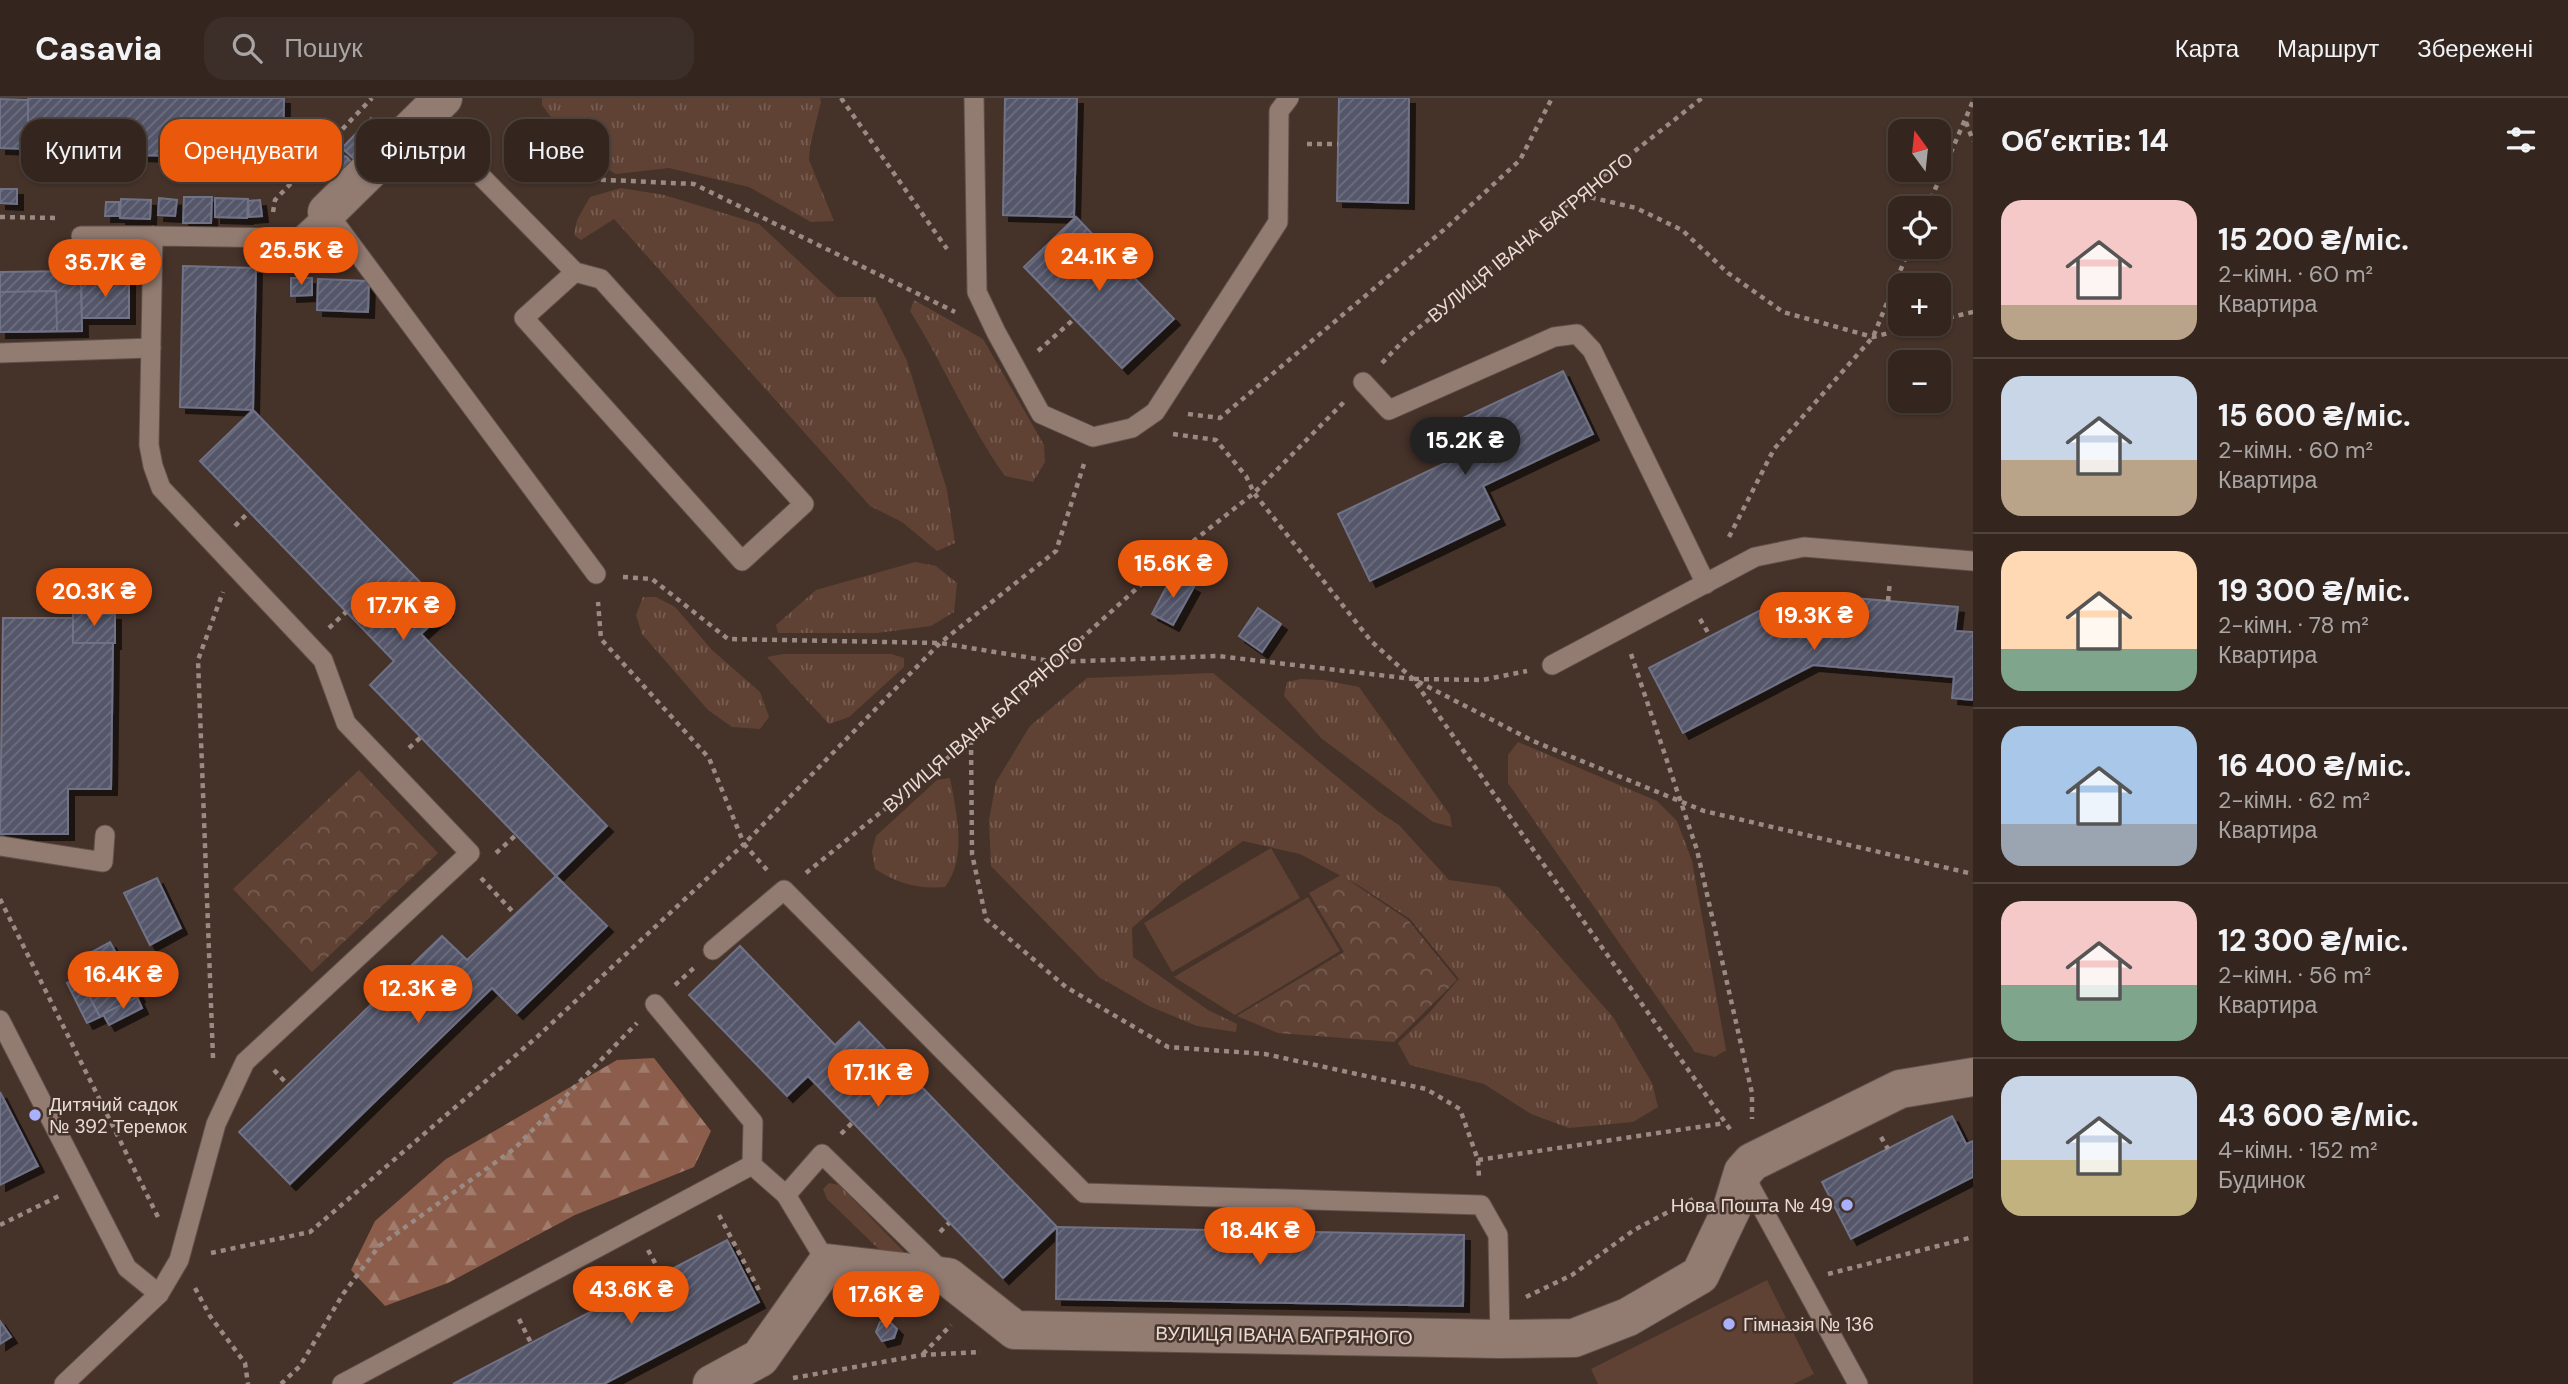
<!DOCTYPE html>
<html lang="uk">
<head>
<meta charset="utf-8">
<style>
  body { margin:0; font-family:"DM Sans",sans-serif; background:#3c2e28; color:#f1f3f6; height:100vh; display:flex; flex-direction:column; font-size:26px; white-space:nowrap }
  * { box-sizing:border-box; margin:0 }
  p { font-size:23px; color:#a9a5a4 }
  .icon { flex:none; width:38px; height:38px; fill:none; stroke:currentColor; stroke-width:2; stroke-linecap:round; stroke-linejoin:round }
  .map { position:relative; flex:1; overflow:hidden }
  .side { display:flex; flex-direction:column; background:#34261f; width:595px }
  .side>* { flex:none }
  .banner { position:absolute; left:21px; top:21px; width:665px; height:63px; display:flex; gap:14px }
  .needle { width:46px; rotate:345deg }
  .buttons { position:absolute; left:1888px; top:21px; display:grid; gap:14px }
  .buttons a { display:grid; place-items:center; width:63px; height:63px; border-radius:14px; background:#34261f; box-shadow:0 2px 5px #0004,0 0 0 2px #4e433d; font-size:35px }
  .price { position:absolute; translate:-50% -60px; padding:0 16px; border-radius:24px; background:#ea580c; color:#fff; font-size:23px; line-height:46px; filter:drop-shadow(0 2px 4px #0008) }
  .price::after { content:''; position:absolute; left:50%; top:42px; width:21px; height:16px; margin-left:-10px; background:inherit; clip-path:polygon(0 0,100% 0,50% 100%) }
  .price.current { background:#222; color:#fff }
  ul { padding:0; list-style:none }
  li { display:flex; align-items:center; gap:21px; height:175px; padding:0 28px }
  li+li { border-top:2px solid #4e433d }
  li span { display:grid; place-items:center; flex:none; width:196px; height:140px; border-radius:21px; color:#555 }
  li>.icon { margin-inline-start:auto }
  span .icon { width:84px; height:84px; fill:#fffc; stroke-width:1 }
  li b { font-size:30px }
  h2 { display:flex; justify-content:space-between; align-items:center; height:84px; padding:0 28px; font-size:30px }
  .pill { padding:0 24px; border-radius:21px; background:#34261f; box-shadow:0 2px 5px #0004,0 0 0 2px #4e433d; font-size:24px; line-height:63px }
  .pill.current { background:#ea580c; color:#fff }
  header { display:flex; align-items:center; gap:42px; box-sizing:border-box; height:98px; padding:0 35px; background:#34261f; border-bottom:2px solid #4e433d }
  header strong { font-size:33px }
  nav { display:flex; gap:38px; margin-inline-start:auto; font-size:24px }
  .search { width:490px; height:63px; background:#3c2e28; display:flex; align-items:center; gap:18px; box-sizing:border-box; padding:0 24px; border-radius:21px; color:#a9a5a4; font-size:26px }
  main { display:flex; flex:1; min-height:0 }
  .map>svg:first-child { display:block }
</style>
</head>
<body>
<header>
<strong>Casavia</strong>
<div class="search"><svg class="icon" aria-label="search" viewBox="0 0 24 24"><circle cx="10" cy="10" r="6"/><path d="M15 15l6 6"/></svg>Пошук</div>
<nav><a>Карта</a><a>Маршрут</a><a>Збережені</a></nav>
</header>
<main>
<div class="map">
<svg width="1973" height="1286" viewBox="0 0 1973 1286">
  <defs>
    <pattern id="grass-tufts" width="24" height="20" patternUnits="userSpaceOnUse" patternTransform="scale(1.75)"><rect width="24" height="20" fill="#604235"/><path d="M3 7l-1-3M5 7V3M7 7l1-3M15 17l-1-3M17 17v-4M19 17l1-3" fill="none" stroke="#775d52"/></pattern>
    <pattern id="forest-firs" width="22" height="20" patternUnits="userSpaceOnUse" patternTransform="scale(1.75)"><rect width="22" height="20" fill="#8b5d4a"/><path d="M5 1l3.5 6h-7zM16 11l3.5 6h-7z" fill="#a17b6c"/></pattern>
    <pattern id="park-crowns" width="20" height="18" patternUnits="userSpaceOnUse" patternTransform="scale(1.75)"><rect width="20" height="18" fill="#604235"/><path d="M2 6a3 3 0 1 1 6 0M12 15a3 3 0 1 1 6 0" fill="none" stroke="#775d52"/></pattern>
    <pattern id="building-hatch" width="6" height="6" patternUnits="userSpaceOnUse" patternTransform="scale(1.75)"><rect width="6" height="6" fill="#54576a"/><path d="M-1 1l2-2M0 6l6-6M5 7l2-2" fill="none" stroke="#6d6f7f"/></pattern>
    <filter id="shadow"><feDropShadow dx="6" dy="6" stdDeviation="0" flood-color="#0009"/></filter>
  </defs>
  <rect width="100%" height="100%" fill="#453229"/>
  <g fill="url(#grass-tufts)">
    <path d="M 542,0 L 820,0 L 821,4 L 810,48 L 809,62 L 834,123 L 811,124 L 749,89 L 669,70 L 616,76 L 590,61 L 571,46 L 542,7 Z"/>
    <path d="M 621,90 L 664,97 L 759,126 L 837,199 L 875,199 L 907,263 L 947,392 L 955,445 L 937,453 L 902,424 L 870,408 L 614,121 L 581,142 L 574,137 L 577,122 L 590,99 Z"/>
    <path d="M 914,202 L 983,241 L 1044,347 L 1045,364 L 1033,384 L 1005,378 C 968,326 944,267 910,213 Z"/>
    <path d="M 915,464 L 936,468 L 957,485 L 954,514 L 931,528 L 877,535 L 778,535 L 776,527 L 816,492 Z"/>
    <path d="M 643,499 L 656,499 L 675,509 L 712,552 L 760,594 L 769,619 L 760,631 L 732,629 L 708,612 L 642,536 L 636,517 Z"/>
    <path d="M 784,556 L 891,556 L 904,560 L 904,569 L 849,619 L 829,626 L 767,559 Z"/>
    <path d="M 1213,575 L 1379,714 L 1399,727 L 1449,782 L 1499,789 L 1613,919 L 1652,985 L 1658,1009 L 1633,1024 L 1569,1030 L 1531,1016 L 1484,986 L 1410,967 L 1398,945 L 1428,916 L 1459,881 L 1410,821 L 1358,787 L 1300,756 L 1243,743 L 1181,786 L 1132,830 L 1133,859 L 1208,912 L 1237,926 L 1236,934 L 1197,928 L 1149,908 L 1099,879 L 991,768 L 989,722 L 996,684 L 1030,628 L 1087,580 Z"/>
    <path d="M 1301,581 L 1323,582 L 1359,589 L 1450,717 L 1452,729 L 1433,724 L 1321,640 L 1284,598 L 1287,584 Z"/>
    <path d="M 1518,644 L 1657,703 L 1677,723 L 1692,763 L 1726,952 L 1715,959 L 1695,954 L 1508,685 L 1508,657 Z"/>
    <path d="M 950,680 C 956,714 968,759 945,789 C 917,791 899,786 875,771 L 872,753 L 876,738 L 937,682 Z"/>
    <path d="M 829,1085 L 839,1087 L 910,1160 L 888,1160 L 827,1101 L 823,1091 Z"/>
  </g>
  <path fill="url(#forest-firs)" d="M 654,960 L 711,1033 L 694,1069 L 575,1117 L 448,1185 L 385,1208 L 351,1172 L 375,1123 L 446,1061 L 617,962 Z"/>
  <g fill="url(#park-crowns)">
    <path d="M 359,672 L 438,755 L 312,874 L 233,791 Z"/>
    <path d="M 1341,777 L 1408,822 L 1457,882 L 1394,944 L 1278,935 L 1237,918 L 1344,854 L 1309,795 Z"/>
  </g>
  <g fill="#604235">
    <path d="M 1271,750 L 1300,800 L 1172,874 L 1144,825 Z"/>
    <path d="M 1308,799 L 1340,853 L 1235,917 L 1174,879 Z"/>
    <path d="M 1767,1182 L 1814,1276 L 1794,1286 L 1598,1286 L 1591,1271 Z"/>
  </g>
  <g fill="url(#building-hatch)" stroke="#707287" stroke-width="2" filter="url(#shadow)">
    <path d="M 28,0 L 284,0 L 283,60 L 28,55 Z"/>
    <path d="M 1005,0 L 1077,0 L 1074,119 L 1003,117 Z"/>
    <path d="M 1339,0 L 1409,0 L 1408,105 L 1337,103 Z"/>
    <path d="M 0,1 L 28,2 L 28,51 L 0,50 Z"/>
    <path d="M 371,20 L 384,32 L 355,62 L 342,50 Z"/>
    <circle cx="343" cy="65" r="7"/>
    <path d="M 0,91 L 17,91 L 17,106 L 0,105 Z"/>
    <path d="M 184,99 L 212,99 L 211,125 L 183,125 Z"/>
    <path d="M 159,100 L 177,102 L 175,118 L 158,117 Z"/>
    <path d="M 215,100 L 248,101 L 247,120 L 215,119 Z"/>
    <path d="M 121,101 L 151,102 L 150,121 L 120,120 Z"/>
    <path d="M 260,102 L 262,118 L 249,119 L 248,103 Z"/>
    <path d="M 106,104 L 119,104 L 119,118 L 105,118 Z"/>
    <path d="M 1076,119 L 1174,221 L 1122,270 L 1024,169 Z"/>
    <path d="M 183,168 L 256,170 L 253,312 L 180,309 Z"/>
    <path d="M 81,173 L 82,233 L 0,234 L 0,174 Z"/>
    <path d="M 291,180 L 312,180 L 312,197 L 291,198 Z"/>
    <path d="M 318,181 L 369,183 L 368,214 L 317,212 Z"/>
    <path d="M 81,182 L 129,182 L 129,220 L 82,220 Z"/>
    <path d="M 56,193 L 57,233 L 0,234 L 0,194 Z"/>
    <path d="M 1563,273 L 1593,336 L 1483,388 L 1499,421 L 1370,483 L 1338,416 L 1462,357 L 1448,327 Z"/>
    <path d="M 253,312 L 447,512 L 421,536 L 607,728 L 556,778 L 370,587 L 394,563 L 200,363 Z"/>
    <path d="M 1172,478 L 1194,489 L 1173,527 L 1152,516 Z"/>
    <path d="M 1819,497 L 1958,509 L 1955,533 L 1973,534 L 1973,602 L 1952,600 L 1954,579 L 1813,567 L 1683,635 L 1649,570 L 1778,503 L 1789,524 L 1817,516 Z"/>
    <path d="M 1258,510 L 1281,526 L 1262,554 L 1239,538 Z"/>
    <path d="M 73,515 L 115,516 L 115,545 L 73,545 Z"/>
    <path d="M 3,520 L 73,520 L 73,545 L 113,545 L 111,691 L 68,691 L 68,736 L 0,736 Z"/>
    <path d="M 556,778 L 607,828 L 517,915 L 492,890 L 290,1086 L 239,1034 L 442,838 L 467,862 Z"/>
    <path d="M 157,780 L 181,830 L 150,847 L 124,795 Z"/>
    <path d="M 110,844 L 139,898 L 100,919 L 72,865 Z"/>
    <path d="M 740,848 L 835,947 L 859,924 L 1057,1129 L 1003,1180 L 808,978 L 787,998 L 689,897 Z"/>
    <path d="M 79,879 L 100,919 L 87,925 L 67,885 Z"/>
    <path d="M 137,899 L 142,910 L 109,927 L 103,916 Z"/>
    <path d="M 0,994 L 38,1068 L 0,1087 Z"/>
    <path d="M 1952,1018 L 1966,1046 L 1973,1043 L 1973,1079 L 1851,1141 L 1822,1084 Z"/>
    <path d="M 1057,1129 L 1464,1137 L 1463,1208 L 1056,1201 Z"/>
    <path d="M 727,1142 L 759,1204 L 604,1286 L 453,1286 Z"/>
    <path d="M 0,1223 L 11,1239 L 0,1246 Z"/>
    <path d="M 889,1223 L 897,1231 L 894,1240 L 882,1243 L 876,1234 L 880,1224 Z"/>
  </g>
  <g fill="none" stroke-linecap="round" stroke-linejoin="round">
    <g stroke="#605049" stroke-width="21">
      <g id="lane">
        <path d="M 974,0 L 977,194 L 996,234 L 1041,316 L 1093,339 L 1132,330 L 1155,314 L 1278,124 L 1279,13 L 1289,0"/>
        <path d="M 423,19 L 575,174 L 601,181 L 804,406 L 742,463 L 524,220 L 575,174"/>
        <path d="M 81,138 L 153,138"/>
        <path d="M 0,255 L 151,250"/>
        <path d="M 1363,284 L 1389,312 L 1554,239 L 1577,236 L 1592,252 L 1706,486"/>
        <path d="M 1552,567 L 1755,459 L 1804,449 L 1973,463"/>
        <path d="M 0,748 L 103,764 L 105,737"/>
        <path d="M 713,852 L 784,792 L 1084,1095 L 1481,1107 L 1498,1137 L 1500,1241"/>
        <path d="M 655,906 L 753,1024 L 752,1067 L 786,1097 L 827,1165"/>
        <path d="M 0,922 L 127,1170 L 159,1196"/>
        <path d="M 1743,1075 L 1858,1286"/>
        <path d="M 786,1097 L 822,1056 L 945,1176"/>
        <path d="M 64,1286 L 159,1196 L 179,1162 L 216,1026 L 245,964 L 470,755 L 346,625 L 323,562 L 161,390 L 153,368 L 149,347 L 153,138 L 299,140 L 327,114 L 596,476"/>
        <path d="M 342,1286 L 752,1067"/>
      </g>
    </g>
    <g stroke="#605049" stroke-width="40">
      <g id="street">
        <path d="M 327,114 L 443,0"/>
        <path d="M 712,1286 L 760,1260 L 827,1165 L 948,1179 L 1015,1232 L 1500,1241 L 1574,1240 L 1628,1219 L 1700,1177 L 1732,1110 L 1743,1074 L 1752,1064 L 1900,991 L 1973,979"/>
      </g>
    </g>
    <g stroke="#9a8a84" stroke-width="4.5" stroke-dasharray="5 5" stroke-linecap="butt">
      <path d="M 841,0 L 947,151"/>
      <path d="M 1966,24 L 1973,43"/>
      <path d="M 1307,46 L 1338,46"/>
      <path d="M 521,78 L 694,86 L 955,214"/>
      <path d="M 1581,97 L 1636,110 L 1682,132 L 1728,175 L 1783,214 L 1873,239 L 1924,226"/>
      <path d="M 1927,110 L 1973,3"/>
      <path d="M 273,114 L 275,102 L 372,0"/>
      <path d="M 0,119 L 59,120"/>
      <path d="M 1939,222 L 1973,214"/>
      <path d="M 1038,253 L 1074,221"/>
      <path d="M 1382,265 L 1405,241 L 1574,101 L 1702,0"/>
      <path d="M 1188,316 L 1220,320 L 1446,130 L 1520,62 L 1552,0"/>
      <path d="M 1173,336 L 1216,342 L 1246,378 L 1254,395 L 1371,543 L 1413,581 L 1732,1034"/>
      <path d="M 235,428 L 249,414"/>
      <path d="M 1729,439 L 1774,351 L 1873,239 L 1910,149"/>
      <path d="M 623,479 L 652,481 L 728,541 L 940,545 L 1056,564 L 1218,558 L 1413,581 L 1533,643 L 1704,713 L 1973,776"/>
      <path d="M 1888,503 L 1890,483"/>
      <path d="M 1700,521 L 1710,538"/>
      <path d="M 329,530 L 346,514"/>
      <path d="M 1631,556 L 1697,752 L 1752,995 L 1752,1021"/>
      <path d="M 1414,581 L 1483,582 L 1527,573"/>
      <path d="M 971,642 L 972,756 L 986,821 L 1066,889 L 1168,949 L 1265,956 L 1426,991 L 1460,1011 L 1478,1062 L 1479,1079"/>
      <path d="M 409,650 L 421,639"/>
      <path d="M 496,755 L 516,737"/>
      <path d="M 767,772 L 744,746 L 940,545 L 1056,453 L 1084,366"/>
      <path d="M 806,775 L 971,641 L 1158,471 L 1254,395 L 1344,304"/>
      <path d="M 481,780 L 514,815"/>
      <path d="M 0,801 L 160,1123"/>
      <path d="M 378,876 L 389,888"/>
      <path d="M 675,887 L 695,869"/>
      <path d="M 213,960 L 198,562 L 223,494"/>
      <path d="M 274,972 L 288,987"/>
      <path d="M 841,1036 L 853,1024"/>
      <path d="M 1881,1039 L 1888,1051"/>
      <path d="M 1478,1062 L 1725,1025"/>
      <path d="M 719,1117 L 761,1196"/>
      <path d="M 0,1127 L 59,1098"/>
      <path d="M 940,1134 L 949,1125"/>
      <path d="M 648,1152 L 661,1176"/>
      <path d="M 211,1155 L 310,1134 L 537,939 L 744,746 L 709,660 L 601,541 L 598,504"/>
      <path d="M 1828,1176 L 1973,1139"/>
      <path d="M 195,1190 L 210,1218 L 245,1265 L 248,1286"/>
      <path d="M 1526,1199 L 1572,1177 L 1634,1132 L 1693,1101"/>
      <path d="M 519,1221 L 531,1245"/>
      <path d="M 923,1256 L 951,1227"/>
      <path d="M 793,1280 L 922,1257 L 981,1254"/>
      <path d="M 281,1286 L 300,1268 L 343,1196 L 379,1148 L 514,1051 L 637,925"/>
    </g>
    <use href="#lane" stroke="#927b71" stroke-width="19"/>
    <use href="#street" stroke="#927b71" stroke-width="38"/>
  </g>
  <g fill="#a9b0fc" stroke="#453229" stroke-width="2.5">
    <circle cx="35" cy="1017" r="7"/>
    <circle cx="1847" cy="1107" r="7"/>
    <circle cx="1729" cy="1226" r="7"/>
  </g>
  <g text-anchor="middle" stroke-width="5" stroke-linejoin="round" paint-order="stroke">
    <g font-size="19" fill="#e9dcd7" stroke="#453229">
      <text transform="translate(1530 139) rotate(-39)" y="7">ВУЛИЦЯ ІВАНА БАГРЯНОГО</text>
      <text transform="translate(983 626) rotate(-41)" y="7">ВУЛИЦЯ ІВАНА БАГРЯНОГО</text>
      <text transform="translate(1284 1237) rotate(1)" y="7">ВУЛИЦЯ ІВАНА БАГРЯНОГО</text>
    </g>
    <g font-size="19" fill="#e9dcd7" stroke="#453229" text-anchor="start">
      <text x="49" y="1013">Дитячий садок<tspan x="49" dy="22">№ 392 Теремок</tspan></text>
      <text x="1833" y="1114" text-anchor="end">Нова Пошта № 49</text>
      <text x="1743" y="1233">Гімназія № 136</text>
    </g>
  </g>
</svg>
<div class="buttons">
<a><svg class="needle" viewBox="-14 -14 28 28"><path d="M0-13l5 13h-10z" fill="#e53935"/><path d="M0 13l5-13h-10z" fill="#a9a5a4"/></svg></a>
<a><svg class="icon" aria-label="locate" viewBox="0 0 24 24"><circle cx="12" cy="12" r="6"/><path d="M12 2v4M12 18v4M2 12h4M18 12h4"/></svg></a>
<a>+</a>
<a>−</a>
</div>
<b class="price" style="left:301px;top:189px">25.5K ₴</b>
<b class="price" style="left:1099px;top:195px">24.1K ₴</b>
<b class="price" style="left:105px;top:201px">35.7K ₴</b>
<b class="price current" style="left:1465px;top:379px">15.2K ₴</b>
<b class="price" style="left:1173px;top:502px">15.6K ₴</b>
<b class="price" style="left:94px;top:530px">20.3K ₴</b>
<b class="price" style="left:403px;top:544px">17.7K ₴</b>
<b class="price" style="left:1814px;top:554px">19.3K ₴</b>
<b class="price" style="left:123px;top:913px">16.4K ₴</b>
<b class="price" style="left:418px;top:927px">12.3K ₴</b>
<b class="price" style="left:878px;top:1011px">17.1K ₴</b>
<b class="price" style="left:1260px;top:1169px">18.4K ₴</b>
<b class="price" style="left:631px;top:1228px">43.6K ₴</b>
<b class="price" style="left:886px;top:1233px">17.6K ₴</b>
<div class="banner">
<a class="pill">Купити</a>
<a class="pill current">Орендувати</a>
<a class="pill">Фільтри</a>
<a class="pill">Нове</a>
</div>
</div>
<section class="side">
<h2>Об’єктів: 14<svg class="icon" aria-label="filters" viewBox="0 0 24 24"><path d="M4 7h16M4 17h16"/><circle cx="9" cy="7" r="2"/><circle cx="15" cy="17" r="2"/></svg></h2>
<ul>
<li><span style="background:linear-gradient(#f6c9c9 75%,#b9a48a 0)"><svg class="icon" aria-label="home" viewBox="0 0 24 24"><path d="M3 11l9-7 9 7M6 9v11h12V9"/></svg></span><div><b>15 200 ₴/міс.</b><p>2-кімн. · 60 m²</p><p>Квартира</p></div></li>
<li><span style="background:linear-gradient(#c9d6e8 60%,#b9a48a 0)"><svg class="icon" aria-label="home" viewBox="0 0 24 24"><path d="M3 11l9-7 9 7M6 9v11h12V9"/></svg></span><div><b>15 600 ₴/міс.</b><p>2-кімн. · 60 m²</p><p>Квартира</p></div></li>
<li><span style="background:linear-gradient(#ffd9b3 70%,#7fa58c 0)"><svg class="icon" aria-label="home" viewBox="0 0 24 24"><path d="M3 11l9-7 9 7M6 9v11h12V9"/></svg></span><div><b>19 300 ₴/міс.</b><p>2-кімн. · 78 m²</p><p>Квартира</p></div></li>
<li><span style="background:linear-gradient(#a9c7e8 70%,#9aa5b1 0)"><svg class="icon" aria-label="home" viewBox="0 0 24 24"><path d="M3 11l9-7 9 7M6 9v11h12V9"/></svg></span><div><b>16 400 ₴/міс.</b><p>2-кімн. · 62 m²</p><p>Квартира</p></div></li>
<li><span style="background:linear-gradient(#f6c9c9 60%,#7fa58c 0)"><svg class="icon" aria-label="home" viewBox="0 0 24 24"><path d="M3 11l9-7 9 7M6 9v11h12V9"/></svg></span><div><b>12 300 ₴/міс.</b><p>2-кімн. · 56 m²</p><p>Квартира</p></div></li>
<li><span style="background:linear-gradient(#c9d6e8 60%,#c2b280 0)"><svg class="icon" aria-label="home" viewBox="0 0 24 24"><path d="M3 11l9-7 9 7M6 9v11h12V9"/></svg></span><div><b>43 600 ₴/міс.</b><p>4-кімн. · 152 m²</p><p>Будинок</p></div></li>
</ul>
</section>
</main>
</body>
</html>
